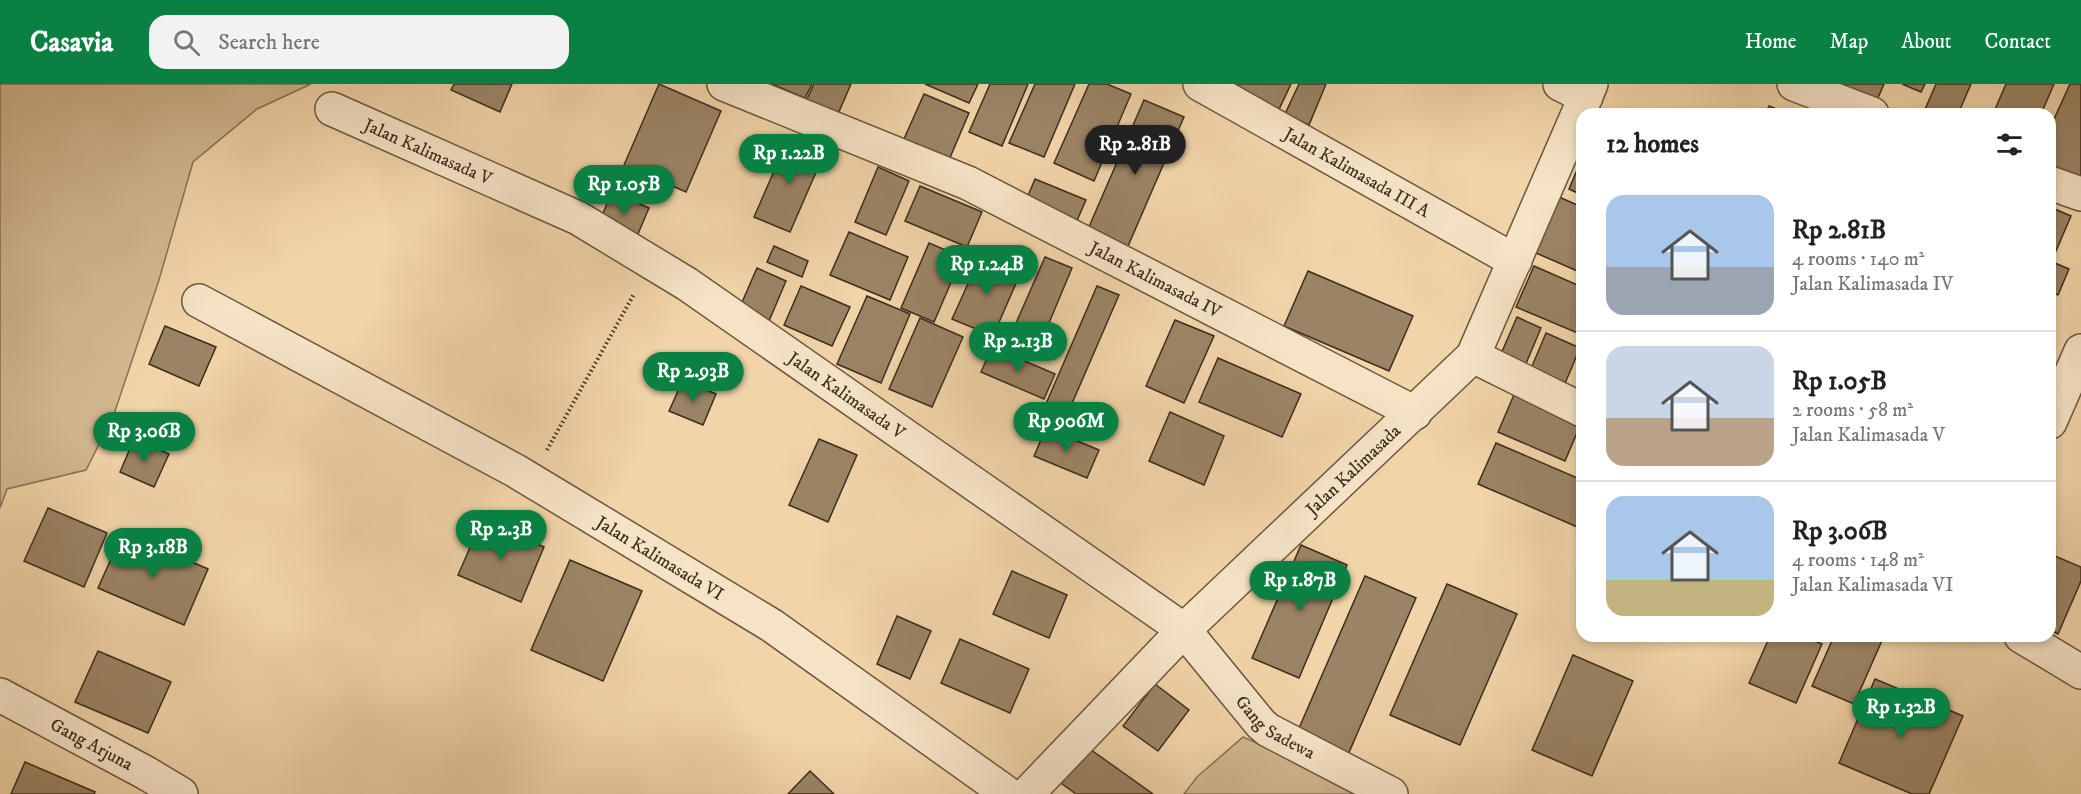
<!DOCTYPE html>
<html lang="en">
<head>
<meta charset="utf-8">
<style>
  body { margin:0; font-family:"IM FELL DW Pica",serif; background:#f2f2f2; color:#222; height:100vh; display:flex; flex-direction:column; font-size:22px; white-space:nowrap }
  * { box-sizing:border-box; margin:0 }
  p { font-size:20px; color:#767676 }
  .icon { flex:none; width:33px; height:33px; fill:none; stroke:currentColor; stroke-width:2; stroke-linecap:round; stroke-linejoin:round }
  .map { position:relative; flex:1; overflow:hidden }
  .details { position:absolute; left:1576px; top:24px; width:480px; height:534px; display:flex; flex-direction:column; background:#fff; border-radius:18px; box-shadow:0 3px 9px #0003 }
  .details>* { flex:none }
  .price { position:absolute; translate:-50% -51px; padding:0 14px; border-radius:21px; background:#0b8043; color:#fff; font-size:20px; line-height:39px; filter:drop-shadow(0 2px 3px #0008) }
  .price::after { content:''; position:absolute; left:50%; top:36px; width:18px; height:14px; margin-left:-9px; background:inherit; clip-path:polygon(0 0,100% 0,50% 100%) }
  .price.on { background:#222; color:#fff }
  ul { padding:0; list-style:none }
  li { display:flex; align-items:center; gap:18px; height:150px; padding:0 30px }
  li+li { border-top:2px solid #e0e0e0 }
  li span { display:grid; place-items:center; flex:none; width:168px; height:120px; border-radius:18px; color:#555 }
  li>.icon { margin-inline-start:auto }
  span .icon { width:72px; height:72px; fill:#fffc; stroke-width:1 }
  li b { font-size:26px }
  h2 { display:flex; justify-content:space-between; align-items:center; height:72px; padding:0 30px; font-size:26px }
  header { display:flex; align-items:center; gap:36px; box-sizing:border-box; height:84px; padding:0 30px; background:#0b8043; color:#fff }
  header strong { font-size:28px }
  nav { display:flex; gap:33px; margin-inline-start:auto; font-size:21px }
  .search { width:420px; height:54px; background:#f2f2f2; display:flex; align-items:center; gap:15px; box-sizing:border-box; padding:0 21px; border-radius:18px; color:#767676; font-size:22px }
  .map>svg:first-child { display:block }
</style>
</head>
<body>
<header>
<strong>Casavia</strong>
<div class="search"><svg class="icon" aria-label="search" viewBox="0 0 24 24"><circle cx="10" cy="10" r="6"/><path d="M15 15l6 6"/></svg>Search here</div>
<nav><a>Home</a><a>Map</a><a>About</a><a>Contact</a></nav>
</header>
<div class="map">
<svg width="2081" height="710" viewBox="0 0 2081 710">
  <rect width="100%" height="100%" fill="#f1d4a8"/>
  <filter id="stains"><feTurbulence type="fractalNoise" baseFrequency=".00333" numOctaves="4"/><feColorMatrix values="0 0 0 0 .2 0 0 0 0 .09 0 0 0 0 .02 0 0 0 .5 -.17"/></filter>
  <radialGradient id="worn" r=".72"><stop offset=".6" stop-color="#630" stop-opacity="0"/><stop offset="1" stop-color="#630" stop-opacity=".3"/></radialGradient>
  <g fill="#d2b890" stroke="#887256" stroke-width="1.5">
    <path d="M 0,0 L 311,0 L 257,25 L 193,78 L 159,196 L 113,333 L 86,386 L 7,405 L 0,424 Z"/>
    <path d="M 1243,653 L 1374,710 L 1184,710 L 1197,693 Z"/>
  </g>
  <g fill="#9b8465" stroke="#3d2d1d" stroke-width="1.5">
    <path d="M 454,0 L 512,0 L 500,28 L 451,6 Z"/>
    <path d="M 659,0 L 721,27 L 686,108 L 624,81 Z"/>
    <path d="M 772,0 L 812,0 L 805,14 Z"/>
    <path d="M 814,0 L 851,0 L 838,30 L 806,17 Z"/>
    <path d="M 925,0 L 978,0 L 969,19 Z"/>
    <path d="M 990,0 L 1028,0 L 1002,62 L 969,48 Z"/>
    <path d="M 1035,0 L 1075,0 L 1044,73 L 1009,59 Z"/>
    <path d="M 1089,0 L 1107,0 L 1131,10 L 1094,97 L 1054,79 Z"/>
    <path d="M 1212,0 L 1291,0 L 1274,36 Z"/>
    <path d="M 1299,0 L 1326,0 L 1309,41 L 1285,30 Z"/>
    <path d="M 1840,0 L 1884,0 L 1874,23 L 1837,7 Z"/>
    <path d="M 1902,0 L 1925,0 L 1921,8 Z"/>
    <path d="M 1936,0 L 1971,0 L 1958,30 L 1923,30 Z"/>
    <path d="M 2006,0 L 2054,0 L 2041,30 L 1993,30 Z"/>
    <path d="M 2070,0 L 2081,0 L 2081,96 L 2050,83 L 2050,44 Z"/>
    <path d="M 924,10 L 969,29 L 949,76 L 903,57 Z"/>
    <path d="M 1144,16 L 1184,33 L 1125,169 L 1085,152 Z"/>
    <path d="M 1769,22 L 1789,30 L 1765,30 Z"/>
    <path d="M 788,55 L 824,70 L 790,148 L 754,133 Z"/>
    <path d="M 1582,74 L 1582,111 L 1569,105 Z"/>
    <path d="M 878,83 L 909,97 L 886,151 L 855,138 Z"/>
    <path d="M 1035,95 L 1086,116 L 1072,148 L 1022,126 Z"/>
    <path d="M 920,102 L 982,128 L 967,163 L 905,137 Z"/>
    <path d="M 612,108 L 649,124 L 635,157 L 598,141 Z"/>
    <path d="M 1559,113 L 1582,123 L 1582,189 L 1536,169 Z"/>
    <path d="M 2050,123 L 2071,132 L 2056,167 L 2050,164 Z"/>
    <path d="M 849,148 L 908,173 L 890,216 L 830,191 Z"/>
    <path d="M 929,159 L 962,173 L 934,238 L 901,224 Z"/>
    <path d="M 774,162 L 808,177 L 802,193 L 767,178 Z"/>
    <path d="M 981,171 L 1021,188 L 993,252 L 952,235 Z"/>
    <path d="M 1045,173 L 1072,184 L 1041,258 L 1013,246 Z"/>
    <path d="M 2050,177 L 2069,185 L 2058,211 L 2050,207 Z"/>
    <path d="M 1534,182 L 1582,203 L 1582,245 L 1580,250 L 1516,223 Z"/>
    <path d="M 757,184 L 786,197 L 766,244 L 736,232 Z"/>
    <path d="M 1308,187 L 1413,232 L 1389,287 L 1284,242 Z"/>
    <path d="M 801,202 L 850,223 L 832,262 L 784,241 Z"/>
    <path d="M 1097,202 L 1119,211 L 1067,331 L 1045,322 Z"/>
    <path d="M 867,212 L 910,230 L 881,299 L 837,280 Z"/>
    <path d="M 1517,233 L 1541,244 L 1522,289 L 1497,279 Z"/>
    <path d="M 920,234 L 963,253 L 932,323 L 889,305 Z"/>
    <path d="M 1175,236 L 1214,252 L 1184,319 L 1146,302 Z"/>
    <path d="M 165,242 L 216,263 L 199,302 L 149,280 Z"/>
    <path d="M 1546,249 L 1580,264 L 1561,309 L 1527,294 Z"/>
    <path d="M 992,263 L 1055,290 L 1044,315 L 981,288 Z"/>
    <path d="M 1218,274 L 1301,310 L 1282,353 L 1199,318 Z"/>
    <path d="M 683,296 L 716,310 L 703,341 L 669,327 Z"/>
    <path d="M 1516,306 L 1582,337 L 1565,377 L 1498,348 Z"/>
    <path d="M 1170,328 L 1224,352 L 1204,401 L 1149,377 Z"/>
    <path d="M 1046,344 L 1099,366 L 1087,394 L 1034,372 Z"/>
    <path d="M 134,355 L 169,370 L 154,403 L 120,388 Z"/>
    <path d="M 819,355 L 857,371 L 828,438 L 789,421 Z"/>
    <path d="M 1496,359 L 1582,396 L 1582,445 L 1478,400 Z"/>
    <path d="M 48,424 L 107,449 L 84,503 L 24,477 Z"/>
    <path d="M 482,436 L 544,463 L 521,518 L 458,491 Z"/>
    <path d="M 123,448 L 208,485 L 184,541 L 98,504 Z"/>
    <path d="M 1301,461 L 1347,481 L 1299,594 L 1252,574 Z"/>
    <path d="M 2050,470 L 2081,483 L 2081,497 L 2058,550 L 2050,546 Z"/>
    <path d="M 570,476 L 642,507 L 603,597 L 531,566 Z"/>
    <path d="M 1012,487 L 1067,511 L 1049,554 L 993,530 Z"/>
    <path d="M 1365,492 L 1416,514 L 1347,673 L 1296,651 Z"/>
    <path d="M 1447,500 L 1517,530 L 1460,661 L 1390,631 Z"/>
    <path d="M 897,532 L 931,547 L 910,595 L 877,580 Z"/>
    <path d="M 1770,552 L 1803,552 L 1822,560 L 1796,619 L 1749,599 Z"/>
    <path d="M 1834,552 L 1884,552 L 1854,620 L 1812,602 Z"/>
    <path d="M 960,555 L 1029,585 L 1010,629 L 941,599 Z"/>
    <path d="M 98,567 L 171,598 L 148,649 L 75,618 Z"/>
    <path d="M 1573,571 L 1633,597 L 1592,692 L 1532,666 Z"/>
    <path d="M 1875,595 L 1963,632 L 1929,710 L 1912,710 L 1839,679 Z"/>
    <path d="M 1155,600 L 1189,626 L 1158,667 L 1123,642 Z"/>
    <path d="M 1087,663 L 1153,710 L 1076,710 L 1061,699 Z"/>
    <path d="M 25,678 L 95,708 L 94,710 L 11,710 Z"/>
    <path d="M 810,687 L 834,710 L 788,710 Z"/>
  </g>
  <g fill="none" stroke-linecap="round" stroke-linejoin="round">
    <g stroke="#6a5740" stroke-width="36">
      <g id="minor">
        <path id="s1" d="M 724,0 L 968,99 L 1415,329"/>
        <path id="s2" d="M 1200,0 L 1515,177"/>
        <path d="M 1560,0 L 1586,13"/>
        <path d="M 1794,0 L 1872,30"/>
        <path id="s3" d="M 332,25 L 578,134 L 687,200 L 1184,546 L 1261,640 L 1268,646 L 1391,710"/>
        <path d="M 2050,99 L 2081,110"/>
        <path id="s4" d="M 199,217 L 516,387 L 771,541 L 1008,710"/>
        <path d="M 1473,272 L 1582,326"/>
        <path d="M 2050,338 L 2081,267"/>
        <path d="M 2021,552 L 2081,588"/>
        <path id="s5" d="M 0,611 L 146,689 L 181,710"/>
        <path id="s6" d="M 1027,710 L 1184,546 L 1473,272 L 1591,0"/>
      </g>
    </g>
    <path stroke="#3d2d1d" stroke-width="4" stroke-dasharray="1.5 3" stroke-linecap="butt" d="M 547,366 L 634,210"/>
    <use href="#minor" stroke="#f6e3c6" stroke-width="33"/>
  </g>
  <g text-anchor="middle" stroke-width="5" stroke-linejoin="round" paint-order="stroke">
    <g font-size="18" fill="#3d2d1d" stroke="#f6e3c6">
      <text dy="6" stroke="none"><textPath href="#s3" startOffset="105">Jalan Kalimasada V</textPath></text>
      <text dy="6" stroke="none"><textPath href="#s2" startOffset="180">Jalan Kalimasada III A</textPath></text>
      <text dy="6" stroke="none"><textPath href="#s1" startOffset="474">Jalan Kalimasada IV</textPath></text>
      <text dy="6" stroke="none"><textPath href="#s3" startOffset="591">Jalan Kalimasada V</textPath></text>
      <text dy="6" stroke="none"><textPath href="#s6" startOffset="460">Jalan Kalimasada</textPath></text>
      <text dy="6" stroke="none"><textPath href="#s4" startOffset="528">Jalan Kalimasada VI</textPath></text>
      <text dy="6" stroke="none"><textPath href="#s3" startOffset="1137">Gang Sadewa</textPath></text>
      <text dy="6" stroke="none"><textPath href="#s5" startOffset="104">Gang Arjuna</textPath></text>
    </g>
  </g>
  <rect width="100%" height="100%" filter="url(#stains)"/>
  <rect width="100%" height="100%" fill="url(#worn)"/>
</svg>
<b class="price on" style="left:1135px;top:92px">Rp 2.81B</b>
<b class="price" style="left:789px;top:101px">Rp 1.22B</b>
<b class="price" style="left:624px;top:132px">Rp 1.05B</b>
<b class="price" style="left:987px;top:212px">Rp 1.24B</b>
<b class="price" style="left:1018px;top:289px">Rp 2.13B</b>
<b class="price" style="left:693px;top:319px">Rp 2.93B</b>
<b class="price" style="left:1066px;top:369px">Rp 906M</b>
<b class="price" style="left:144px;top:379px">Rp 3.06B</b>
<b class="price" style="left:501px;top:477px">Rp 2.3B</b>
<b class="price" style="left:153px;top:495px">Rp 3.18B</b>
<b class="price" style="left:1300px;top:528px">Rp 1.87B</b>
<b class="price" style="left:1901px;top:655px">Rp 1.32B</b>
<section class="details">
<h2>12 homes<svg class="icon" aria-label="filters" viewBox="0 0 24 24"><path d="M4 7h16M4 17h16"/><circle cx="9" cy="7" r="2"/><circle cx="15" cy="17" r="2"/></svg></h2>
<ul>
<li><span style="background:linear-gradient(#a9c7e8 60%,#9aa5b1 0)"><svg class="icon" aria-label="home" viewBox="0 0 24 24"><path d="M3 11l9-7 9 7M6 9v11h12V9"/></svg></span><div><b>Rp 2.81B</b><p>4 rooms · 140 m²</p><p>Jalan Kalimasada IV</p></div></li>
<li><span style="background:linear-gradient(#c9d6e8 60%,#b9a48a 0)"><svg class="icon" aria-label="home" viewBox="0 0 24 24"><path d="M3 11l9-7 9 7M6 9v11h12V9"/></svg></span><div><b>Rp 1.05B</b><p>2 rooms · 58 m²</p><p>Jalan Kalimasada V</p></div></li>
<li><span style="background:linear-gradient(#a9c7e8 70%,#c2b280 0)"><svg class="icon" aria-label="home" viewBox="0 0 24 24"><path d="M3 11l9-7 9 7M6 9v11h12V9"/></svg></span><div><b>Rp 3.06B</b><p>4 rooms · 148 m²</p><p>Jalan Kalimasada VI</p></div></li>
</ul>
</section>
</div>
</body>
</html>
